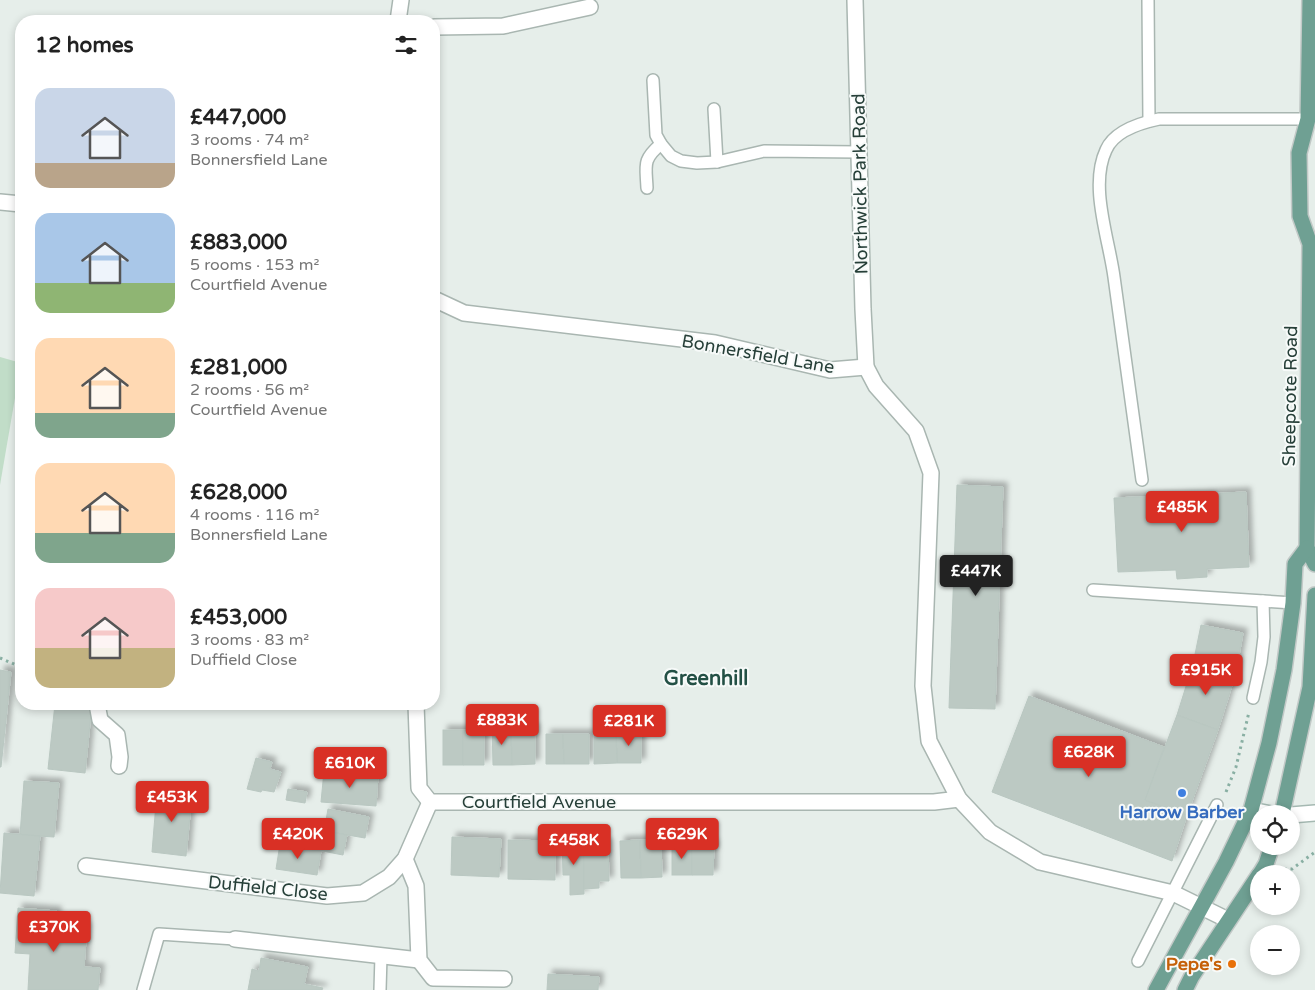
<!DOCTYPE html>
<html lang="en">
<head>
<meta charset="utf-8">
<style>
  body { margin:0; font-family:"Varela Round",sans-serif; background:#f6f6f6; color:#222; height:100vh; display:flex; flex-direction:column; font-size:19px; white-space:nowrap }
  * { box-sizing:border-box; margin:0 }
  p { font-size:16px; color:#767676 }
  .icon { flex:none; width:28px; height:28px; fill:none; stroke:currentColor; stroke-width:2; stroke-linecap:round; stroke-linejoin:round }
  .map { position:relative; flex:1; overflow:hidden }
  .drawer { position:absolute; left:15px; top:15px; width:425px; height:695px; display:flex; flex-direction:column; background:#fff; border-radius:20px; box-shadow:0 2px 8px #0003 }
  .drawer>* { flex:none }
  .tools { position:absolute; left:1250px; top:805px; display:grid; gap:10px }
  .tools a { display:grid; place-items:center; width:50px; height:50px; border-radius:50%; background:#fff; box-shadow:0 2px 8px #0003; font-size:25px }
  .price { position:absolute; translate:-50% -42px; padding:0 11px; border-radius:5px; background:#d93025; color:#fff; font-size:16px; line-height:32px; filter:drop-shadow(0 1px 2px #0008) }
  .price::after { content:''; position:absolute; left:50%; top:30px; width:15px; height:11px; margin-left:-8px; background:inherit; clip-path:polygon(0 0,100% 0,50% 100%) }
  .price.current { background:#222; color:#fff }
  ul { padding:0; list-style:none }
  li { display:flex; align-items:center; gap:15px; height:125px; padding:0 20px }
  li span { display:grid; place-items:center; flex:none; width:140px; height:100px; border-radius:15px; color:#555 }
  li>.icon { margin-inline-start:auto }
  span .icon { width:60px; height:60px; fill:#fffc; stroke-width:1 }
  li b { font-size:21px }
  h2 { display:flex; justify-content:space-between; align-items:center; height:60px; padding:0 20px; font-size:21px }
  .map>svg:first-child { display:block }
</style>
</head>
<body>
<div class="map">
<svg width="1315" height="990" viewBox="0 0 1315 990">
  <defs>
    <filter id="shadow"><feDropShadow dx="4.5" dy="-4.5" stdDeviation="2.5" flood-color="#0004"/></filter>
  </defs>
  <rect width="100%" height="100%" fill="#e6eeea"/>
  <path fill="#c1ddc8" d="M 0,357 L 21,363 L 0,485 Z"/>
  <g fill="#bcc9c3" stroke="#b9c7c1" filter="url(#shadow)">
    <path d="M 957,485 L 1003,487 L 995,709 L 949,708 Z"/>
    <path d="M 1246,492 L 1249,567 L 1207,569 L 1207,577 L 1177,579 L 1176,570 L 1118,572 L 1114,498 Z"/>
    <path d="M 1201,625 L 1243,633 L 1236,673 L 1193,664 Z"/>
    <path d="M 1193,664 L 1236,673 L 1218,730 L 1177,715 Z"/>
    <path d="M 0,670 L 11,672 L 1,767 L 0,767 Z"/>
    <path d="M 1029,696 L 1164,747 L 1145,800 L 1187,815 L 1172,861 L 992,792 Z"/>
    <path d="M 55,704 L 92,704 L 85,773 L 48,769 Z"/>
    <path d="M 1177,715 L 1218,730 L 1187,815 L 1145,800 Z"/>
    <path d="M 492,728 L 511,728 L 512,765 L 493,765 Z"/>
    <path d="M 511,728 L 535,728 L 535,764 L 512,765 Z"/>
    <rect x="443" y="730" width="20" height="35"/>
    <path d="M 463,730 L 484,731 L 484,765 L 463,765 Z"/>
    <path d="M 641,731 L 641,763 L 617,763 L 616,732 Z"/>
    <path d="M 594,732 L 616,732 L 617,763 L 594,764 Z"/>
    <path d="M 546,734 L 563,734 L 564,764 L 546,764 Z"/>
    <path d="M 563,734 L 589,734 L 589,764 L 564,764 Z"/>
    <path d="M 256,758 L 272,762 L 270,769 L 281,772 L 274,792 L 262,790 L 261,792 L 247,789 Z"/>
    <path d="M 324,771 L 378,776 L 376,806 L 321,802 Z"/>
    <path d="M 24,781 L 59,783 L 54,837 L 20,835 Z"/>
    <path d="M 288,789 L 307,792 L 305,803 L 286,800 Z"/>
    <path d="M 157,791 L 192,795 L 186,856 L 152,852 Z"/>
    <path d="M 328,809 L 369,817 L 365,838 L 324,831 Z"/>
    <path d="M 304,827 L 347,835 L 343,855 L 301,847 Z"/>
    <path d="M 4,833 L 40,836 L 34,896 L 0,893 Z"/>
    <path d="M 452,837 L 501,839 L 499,877 L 451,875 Z"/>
    <path d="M 508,840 L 555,841 L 555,880 L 508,879 Z"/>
    <path d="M 640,840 L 641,878 L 621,878 L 620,841 Z"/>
    <path d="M 640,840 L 661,840 L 662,877 L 641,878 Z"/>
    <path d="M 562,843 L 584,843 L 584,894 L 570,895 L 570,875 L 563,875 Z"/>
    <path d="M 584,843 L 608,843 L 609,881 L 599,881 L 599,888 L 584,889 Z"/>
    <path d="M 280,844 L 321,851 L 317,875 L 276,869 Z"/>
    <rect x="672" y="844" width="20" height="31"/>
    <path d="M 692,844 L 714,844 L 713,875 L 692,875 Z"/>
    <path d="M 18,908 L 57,911 L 56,924 L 87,927 L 84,967 L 100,968 L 98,990 L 28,990 L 30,954 L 15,953 Z"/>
    <path d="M 261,958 L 308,967 L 304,984 L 323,988 L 322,990 L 248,990 L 252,969 L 259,971 Z"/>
    <path d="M 548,974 L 599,977 L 598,990 L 547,990 Z"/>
  </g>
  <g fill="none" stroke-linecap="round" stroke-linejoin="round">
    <g stroke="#a9b6b1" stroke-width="14">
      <g id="lane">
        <path d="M 1148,0 L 1149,121"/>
        <path d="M 653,80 L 656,135 L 661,144 L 671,156 L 681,161 L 697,163 L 717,162 L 764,151 L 858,152"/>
        <path d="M 714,109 L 717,162"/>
        <path d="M 647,188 C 646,165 642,160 661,144"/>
        <path d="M 1142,480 C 1132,412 1123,344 1114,277 C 1109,239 1089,186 1106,150 C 1114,131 1140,123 1159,119 L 1308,119"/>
        <path d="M 1093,590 L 1293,603"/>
        <path d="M 1253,698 L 1261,662 L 1264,637 L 1263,601"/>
        <path d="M 1138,961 L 1217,805"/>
        <path d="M 143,990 L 159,934 L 235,939"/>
        <path d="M 380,990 L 381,956"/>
      </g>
    </g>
    <g stroke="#a9b6b1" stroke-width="18">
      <g id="street">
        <path d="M 855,0 L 863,309 L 866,367 L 876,386 L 916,431 L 931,473 L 923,686 L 929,741 L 959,799 L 990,832 L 1040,862 L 1173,893 L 1228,920"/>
        <path d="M 398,21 L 401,0"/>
        <path d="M 434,27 L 503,26 L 590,7"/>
        <path d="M 0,202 L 21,204"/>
        <path d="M 434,299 L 464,313 L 715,343 L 830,370 L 866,367"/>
        <path d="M 97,704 L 100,720 L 117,735 L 120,757 L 119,766"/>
        <path d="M 416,704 L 419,788 L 430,802 L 934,802 L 959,799"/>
        <path d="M 405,859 L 416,886 L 419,960 L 433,978 L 504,979"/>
        <path d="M 86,866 L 327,896 L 363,893 L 389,877 L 405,859 L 430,802"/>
        <path d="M 235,939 L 419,960"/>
      </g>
    </g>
    <g stroke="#a5b9b2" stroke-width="18">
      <g id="secondary">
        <path d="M 1251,810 L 1271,814"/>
        <path d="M 1291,815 L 1315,813"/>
      </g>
    </g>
    <g stroke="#c2c9c7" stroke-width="18">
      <g id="primary">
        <path d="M 1310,0 L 1308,119 L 1299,153 L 1300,216 L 1310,244 L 1307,548 L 1315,564"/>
        <path d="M 1282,814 L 1310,687 L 1315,595"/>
        <path d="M 1260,874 L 1266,864 L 1272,846"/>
        <path d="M 1156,990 L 1226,862 L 1251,810 L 1269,743 L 1284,670 L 1293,603 L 1295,564 L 1307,548"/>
        <path d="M 1185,990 L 1192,976 L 1259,875"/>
      </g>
    </g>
    <g stroke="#89afa3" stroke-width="3" stroke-dasharray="2.5 4" stroke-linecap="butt">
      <path d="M 0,658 L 21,667"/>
      <path d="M 1226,792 L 1236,767 L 1249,712"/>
      <path d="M 1284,869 L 1292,869 L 1315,852"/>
    </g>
    <use href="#lane" stroke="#fff" stroke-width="11"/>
    <use href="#street" stroke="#fff" stroke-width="15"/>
    <use href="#secondary" stroke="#fff" stroke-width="15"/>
    <use href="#primary" stroke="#6fa093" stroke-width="15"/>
  </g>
  <circle fill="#3f7fe0" stroke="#f7faf9" stroke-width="2" cx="1182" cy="793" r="5"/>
  <circle fill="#e8710a" stroke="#f7faf9" stroke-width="2" cx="1232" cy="964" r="5"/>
  <g text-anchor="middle" stroke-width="4" stroke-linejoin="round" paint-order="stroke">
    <g font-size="18" fill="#263f38" stroke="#f7faf9">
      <text transform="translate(860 184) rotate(-91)" y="6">Northwick Park Road</text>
      <text transform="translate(758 354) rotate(10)" y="6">Bonnersfield Lane</text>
      <text transform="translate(1290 396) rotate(-89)" y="6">Sheepcote Road</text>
      <text x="539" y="808">Courtfield Avenue</text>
      <text transform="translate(268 888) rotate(6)" y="6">Duffield Close</text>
    </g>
    <g font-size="18" font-weight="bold" fill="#366cbe" stroke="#f7faf9">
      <text x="1182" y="818">Harrow Barber</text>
    </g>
    <g font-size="18" font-weight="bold" fill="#c56008" stroke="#f7faf9" text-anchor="end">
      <text x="1222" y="970">Pepe's</text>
    </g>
    <g font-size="20" font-weight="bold" fill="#235045" stroke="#f7faf9">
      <text x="706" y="685">Greenhill</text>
    </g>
  </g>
</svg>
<div class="tools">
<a><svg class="icon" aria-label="locate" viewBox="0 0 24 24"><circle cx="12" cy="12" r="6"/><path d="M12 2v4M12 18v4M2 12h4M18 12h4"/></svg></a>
<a>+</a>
<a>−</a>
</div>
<b class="price" style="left:1182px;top:533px">£485K</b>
<b class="price current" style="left:976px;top:597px">£447K</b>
<b class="price" style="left:1206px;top:696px">£915K</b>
<b class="price" style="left:502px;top:746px">£883K</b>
<b class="price" style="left:629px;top:747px">£281K</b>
<b class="price" style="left:1089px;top:778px">£628K</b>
<b class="price" style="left:350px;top:789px">£610K</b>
<b class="price" style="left:172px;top:823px">£453K</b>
<b class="price" style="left:298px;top:860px">£420K</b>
<b class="price" style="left:682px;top:860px">£629K</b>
<b class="price" style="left:574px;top:866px">£458K</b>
<b class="price" style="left:54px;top:953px">£370K</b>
<section class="drawer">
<h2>12 homes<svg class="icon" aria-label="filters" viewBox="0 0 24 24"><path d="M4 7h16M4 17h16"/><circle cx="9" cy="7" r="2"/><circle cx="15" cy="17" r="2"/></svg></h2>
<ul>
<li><span style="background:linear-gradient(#c9d6e8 75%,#b9a48a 0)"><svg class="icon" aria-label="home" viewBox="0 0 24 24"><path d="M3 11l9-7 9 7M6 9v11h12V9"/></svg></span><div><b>£447,000</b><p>3 rooms · 74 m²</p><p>Bonnersfield Lane</p></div></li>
<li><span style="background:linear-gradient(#a9c7e8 70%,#8fb573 0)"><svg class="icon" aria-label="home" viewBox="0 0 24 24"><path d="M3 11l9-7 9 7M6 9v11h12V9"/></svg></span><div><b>£883,000</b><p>5 rooms · 153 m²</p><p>Courtfield Avenue</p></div></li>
<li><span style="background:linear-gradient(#ffd9b3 75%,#7fa58c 0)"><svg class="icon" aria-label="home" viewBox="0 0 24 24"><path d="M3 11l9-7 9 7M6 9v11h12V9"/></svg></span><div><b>£281,000</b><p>2 rooms · 56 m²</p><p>Courtfield Avenue</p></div></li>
<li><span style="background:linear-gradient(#ffd9b3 70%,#7fa58c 0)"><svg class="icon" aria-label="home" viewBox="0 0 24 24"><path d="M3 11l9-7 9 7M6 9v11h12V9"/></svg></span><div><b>£628,000</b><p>4 rooms · 116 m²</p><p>Bonnersfield Lane</p></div></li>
<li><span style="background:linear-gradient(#f6c9c9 60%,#c2b280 0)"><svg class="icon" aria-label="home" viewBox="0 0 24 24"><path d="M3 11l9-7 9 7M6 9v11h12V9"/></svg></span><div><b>£453,000</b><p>3 rooms · 83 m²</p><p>Duffield Close</p></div></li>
</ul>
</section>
</div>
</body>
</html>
